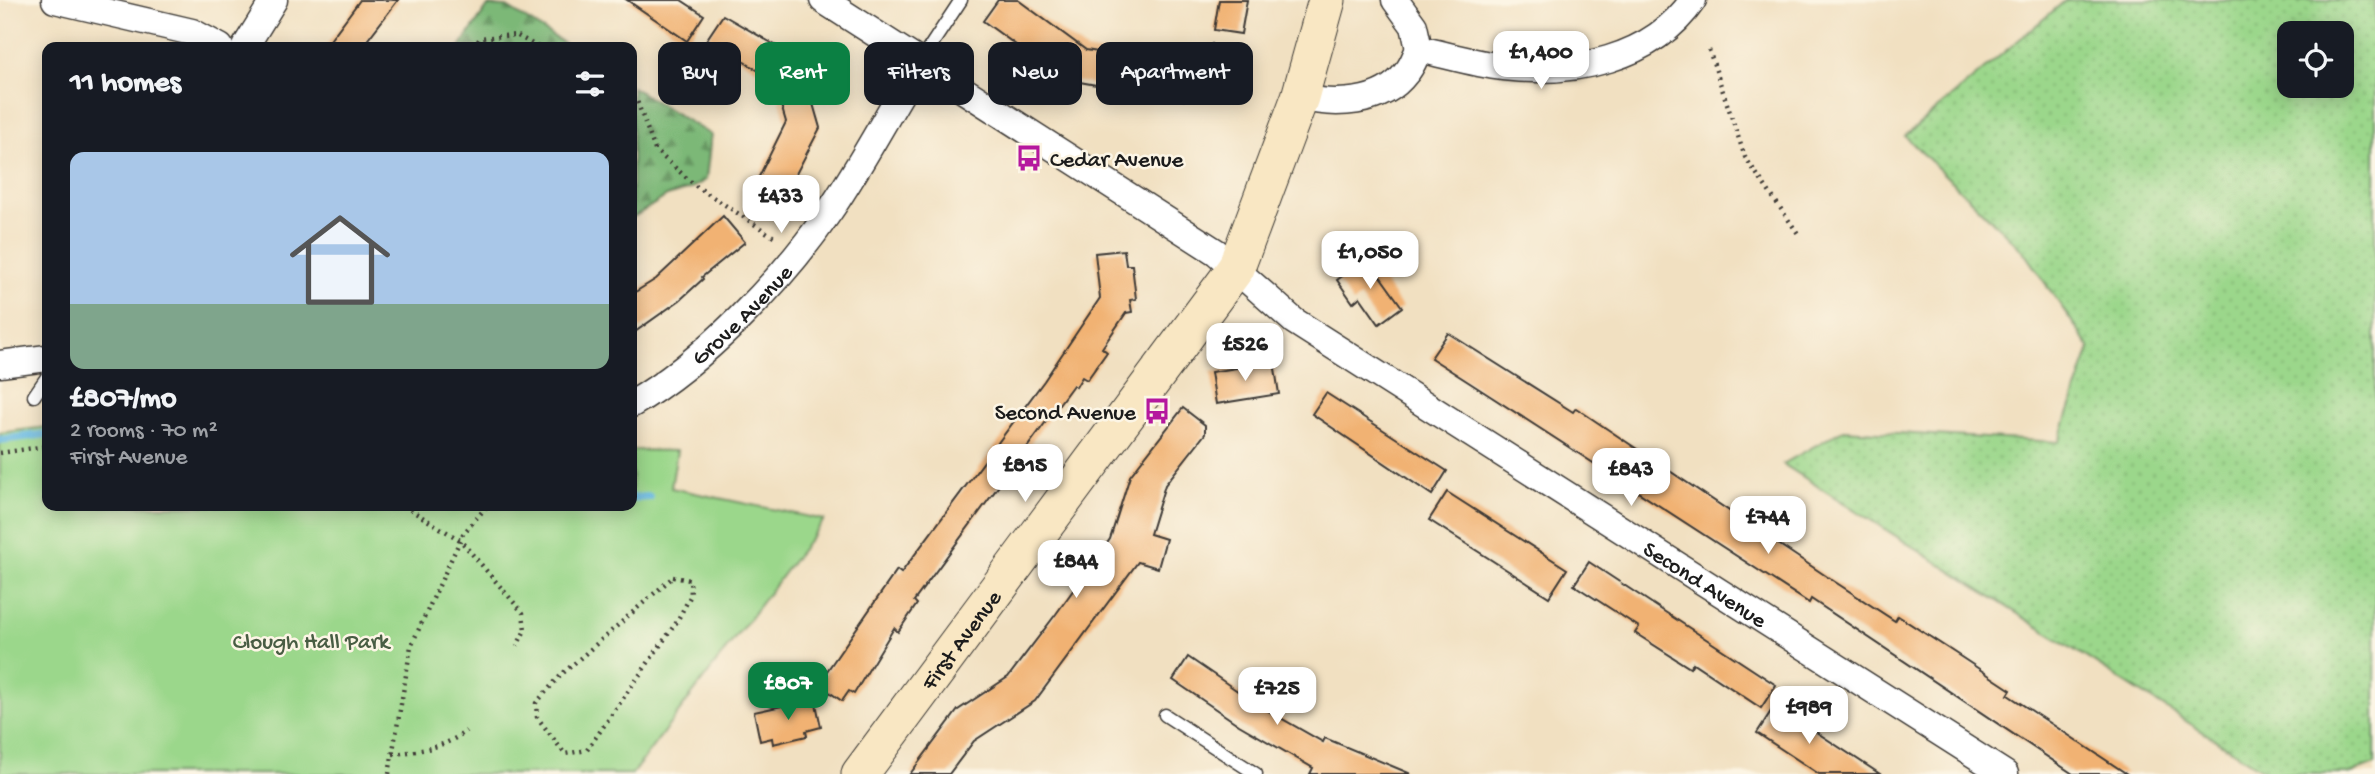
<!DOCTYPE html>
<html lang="en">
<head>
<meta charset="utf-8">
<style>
  body { margin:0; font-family:"Gochi Hand",sans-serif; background:#242831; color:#f1f3f6; height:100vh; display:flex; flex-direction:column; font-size:26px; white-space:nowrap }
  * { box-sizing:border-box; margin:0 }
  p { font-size:23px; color:#9ea1a6 }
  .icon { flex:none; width:38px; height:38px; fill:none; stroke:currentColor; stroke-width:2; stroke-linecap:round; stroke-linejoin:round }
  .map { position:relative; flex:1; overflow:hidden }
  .sheet { position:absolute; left:42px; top:42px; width:595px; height:469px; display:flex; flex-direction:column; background:#171b24; border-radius:14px; box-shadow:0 4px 18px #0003 }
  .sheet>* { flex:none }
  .hud { position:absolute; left:658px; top:42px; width:665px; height:63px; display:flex; gap:14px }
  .fabs { position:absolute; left:2277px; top:21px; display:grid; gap:14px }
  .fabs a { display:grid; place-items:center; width:77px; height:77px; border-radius:14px; background:#171b24; box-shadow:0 4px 18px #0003; font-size:35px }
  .price { position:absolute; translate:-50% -60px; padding:0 16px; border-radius:14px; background:#fff; color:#222; font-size:23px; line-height:46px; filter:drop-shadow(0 2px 4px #0008) }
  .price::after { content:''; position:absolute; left:50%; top:42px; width:21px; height:16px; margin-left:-10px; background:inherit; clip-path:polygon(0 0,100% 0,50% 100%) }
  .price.current { background:#0b8043; color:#fff }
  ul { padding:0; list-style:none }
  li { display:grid; align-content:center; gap:14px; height:371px; padding:0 28px }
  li+li { border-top:2px solid #363941 }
  li span { display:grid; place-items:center; height:217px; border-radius:14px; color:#555 }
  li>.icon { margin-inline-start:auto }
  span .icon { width:126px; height:126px; fill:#fffc; stroke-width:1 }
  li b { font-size:30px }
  h2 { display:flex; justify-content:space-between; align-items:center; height:84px; padding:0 28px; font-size:30px }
  .pill { padding:0 24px; border-radius:14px; background:#171b24; box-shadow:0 4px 18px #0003; font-size:24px; line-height:63px }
  .pill.current { background:#0b8043; color:#fff }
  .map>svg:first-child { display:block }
</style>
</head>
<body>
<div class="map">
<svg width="2375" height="774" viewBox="0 0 2375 774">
  <defs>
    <pattern id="grass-dots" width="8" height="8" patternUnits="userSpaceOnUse" patternTransform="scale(1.75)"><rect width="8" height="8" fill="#9bd78b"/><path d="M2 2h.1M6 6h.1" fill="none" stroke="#85b877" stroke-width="1.8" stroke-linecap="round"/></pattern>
    <pattern id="forest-firs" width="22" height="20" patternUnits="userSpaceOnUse" patternTransform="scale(1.75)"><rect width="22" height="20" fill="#7cb877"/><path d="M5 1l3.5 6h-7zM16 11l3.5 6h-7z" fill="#659561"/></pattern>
  </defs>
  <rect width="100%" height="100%" fill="#fcf5e5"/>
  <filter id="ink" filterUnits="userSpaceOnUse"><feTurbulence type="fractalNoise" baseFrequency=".0143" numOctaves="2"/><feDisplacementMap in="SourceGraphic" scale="14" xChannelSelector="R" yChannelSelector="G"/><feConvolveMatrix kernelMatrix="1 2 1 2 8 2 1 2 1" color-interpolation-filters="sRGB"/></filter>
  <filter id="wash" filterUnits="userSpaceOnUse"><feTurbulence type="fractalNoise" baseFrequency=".00686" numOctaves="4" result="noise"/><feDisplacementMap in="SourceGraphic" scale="28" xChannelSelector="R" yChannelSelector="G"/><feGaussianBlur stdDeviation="1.57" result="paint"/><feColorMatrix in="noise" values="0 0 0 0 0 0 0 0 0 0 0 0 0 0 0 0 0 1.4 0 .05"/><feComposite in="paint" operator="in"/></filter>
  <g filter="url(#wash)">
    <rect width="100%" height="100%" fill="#f1e0c1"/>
    <path fill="url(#grass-dots)" stroke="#5c7a54" stroke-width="2" fill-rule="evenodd" d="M 2066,0 L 2375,0 L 2375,764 L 2349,774 L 2269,774 L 1783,464 L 1843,430 L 2059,442 L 2090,348 L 2023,251 L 1905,136 ZM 2289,33 L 2342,33 L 2342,86 L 2289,86 Z"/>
    <g fill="url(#forest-firs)" stroke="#4c6a4a" stroke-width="2">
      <path d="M 488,6 L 507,7 L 570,47 L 460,47 Z"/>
      <path d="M 632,87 L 711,135 L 706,180 L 690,189 L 667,196 L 632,218 Z"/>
    </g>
    <path fill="#9bd78b" stroke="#5c7a54" stroke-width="2" d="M 47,427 L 47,506 L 632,506 L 632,450 L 677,451 L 671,488 L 824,520 L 632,774 L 0,774 L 0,433 Z"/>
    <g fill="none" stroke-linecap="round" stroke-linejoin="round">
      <g stroke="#66b9e2" stroke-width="8">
        <path d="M 0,440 L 47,434"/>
        <path d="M 632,498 L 649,497"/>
      </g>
    </g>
    <g id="blocks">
      <g fill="#f1b273">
        <path d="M 360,0 L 398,0 L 362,47 L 325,47 Z"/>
        <path d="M 627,0 L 681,0 L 704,15 L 687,41 Z"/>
        <path d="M 998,0 L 1018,0 L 1086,50 L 1147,60 L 1141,93 L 1063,79 L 983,21 Z"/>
        <path d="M 1219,0 L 1247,0 L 1241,34 L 1214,30 Z"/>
        <path d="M 723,15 L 775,45 L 759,71 L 707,39 Z"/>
        <path d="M 1212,44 L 1234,70 L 1213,87 L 1208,80 L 1184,100 L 1168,81 Z"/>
        <path d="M 803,69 L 820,128 L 773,218 L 745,205 L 786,122 L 773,78 Z"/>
        <path d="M 723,216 L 745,242 L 702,277 L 703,279 L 680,300 L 632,334 L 632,294 L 656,279 Z"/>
        <path d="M 1124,250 L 1126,265 L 1132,265 L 1136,299 L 1130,300 L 1132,312 L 1126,313 L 1102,348 L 1107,352 L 1087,380 L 1082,377 L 1076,387 L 1073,385 L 914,601 L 917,604 L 898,632 L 894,628 L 854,694 L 849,691 L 842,701 L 818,684 L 897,570 L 901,573 L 1044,381 L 1100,298 L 1095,253 Z"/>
        <path d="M 1367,258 L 1402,307 L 1379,324 L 1360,297 L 1353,303 L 1337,280 Z"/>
        <path d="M 1448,333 L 1573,412 L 1576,408 L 1832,580 L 1895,621 L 1898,616 L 1958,655 L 2011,690 L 2008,695 L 2127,774 L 2073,774 L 1811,599 L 1809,603 L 1487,394 L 1431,358 Z"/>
        <path d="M 1274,362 L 1279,394 L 1216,404 L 1211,372 Z"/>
        <path d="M 1326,393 L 1447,471 L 1432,495 L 1312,414 Z"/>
        <path d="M 1183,408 L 1205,425 L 1205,434 L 1165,485 L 1150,534 L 1166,539 L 1158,568 L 1138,562 L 1035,701 L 974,741 L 949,774 L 910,774 L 958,710 L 1008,677 L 1056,614 L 1110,539 L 1130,476 Z"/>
        <path d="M 1447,492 L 1567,569 L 1549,597 L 1429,520 Z"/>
        <path d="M 1589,562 L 1776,685 L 1761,708 L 1693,663 L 1690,668 L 1635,633 L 1639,627 L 1574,585 Z"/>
        <path d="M 1188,657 L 1258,705 L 1323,742 L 1325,738 L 1411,774 L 1310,774 L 1313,768 L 1239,725 L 1173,680 Z"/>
        <path d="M 815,699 L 821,727 L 806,731 L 807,736 L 773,744 L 772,738 L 760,741 L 754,712 Z"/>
        <path d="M 1775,705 L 1880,774 L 1819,774 L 1757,733 Z"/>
      </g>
    </g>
  </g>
  <g filter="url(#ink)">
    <use href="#blocks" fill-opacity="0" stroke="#3c3935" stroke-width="2"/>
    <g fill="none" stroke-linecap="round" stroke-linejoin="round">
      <g stroke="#3c3935" stroke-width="15">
        <g id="service">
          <path d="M 920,62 L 961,0"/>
          <path d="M 34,396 L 47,377"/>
          <path d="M 1165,715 L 1256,774"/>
        </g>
      </g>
      <g stroke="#3c3935" stroke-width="29">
        <g id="minor">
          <path d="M 55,0 L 192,32 L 220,47"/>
          <path id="s1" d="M 823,0 L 1216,252 L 1294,321 L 2005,774"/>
          <path d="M 1395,0 L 1414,26 L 1419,49 C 1447,55 1475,64 1503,67 C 1572,75 1652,60 1693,0"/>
          <path d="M 245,47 L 274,0"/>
          <path d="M 1300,97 C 1334,106 1382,105 1406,73 C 1412,67 1415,57 1419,49"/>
          <path d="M 0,364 L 47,358"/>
          <path id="s2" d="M 632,404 C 702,363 783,280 829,212 C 862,164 889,111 920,62"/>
        </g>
      </g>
      <g stroke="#3c3935" stroke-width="39">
        <g id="secondary">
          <path id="s3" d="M 860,774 L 1236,268 L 1300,97 L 1327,0"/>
        </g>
      </g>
      <g stroke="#3c3935" stroke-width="4.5" stroke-dasharray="2 5" stroke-linecap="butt">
        <path d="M 474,47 L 480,38 L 516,35 L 538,47"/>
        <path d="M 1709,50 L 1745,157 L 1799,235"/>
        <path d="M 632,98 L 637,101 L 655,150 L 696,186 L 777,239"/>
        <path d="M 0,453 L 47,446"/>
        <path d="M 404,506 L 460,540 L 523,613 L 525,630 L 517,646"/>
        <path d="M 673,577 L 690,580 L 691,595 L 676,623 L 587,750 L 565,754 L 537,717 L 536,703 L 562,674 Z"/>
        <path d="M 393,754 C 420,751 444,748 466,731"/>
        <path d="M 389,774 L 411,646 L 463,534 L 487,506"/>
      </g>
      <use href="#service" stroke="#fff" stroke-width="12"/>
      <use href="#minor" stroke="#fff" stroke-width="26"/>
      <use href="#secondary" stroke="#f9e7c3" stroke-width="37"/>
    </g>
  </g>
  <defs>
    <g id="bus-bare" transform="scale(2.1)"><path d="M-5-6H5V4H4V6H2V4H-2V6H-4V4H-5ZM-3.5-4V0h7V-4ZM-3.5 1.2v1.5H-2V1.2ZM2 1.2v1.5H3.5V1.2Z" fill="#b5179e" stroke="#fcf5e5" stroke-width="2.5" paint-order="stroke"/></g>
  </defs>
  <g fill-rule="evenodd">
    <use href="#bus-bare" x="1029" y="158"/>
    <use href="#bus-bare" x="1157" y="411"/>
  </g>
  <g text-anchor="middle" stroke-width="5" stroke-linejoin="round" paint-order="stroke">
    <g font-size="23" fill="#1c1c1c" stroke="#fcf5e5" text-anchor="start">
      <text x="1050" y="166">Cedar Avenue</text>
      <text x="1136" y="419" text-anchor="end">Second Avenue</text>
    </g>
    <g font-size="23" fill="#1c1c1c" stroke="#fcf5e5">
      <text dy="8" stroke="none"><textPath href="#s2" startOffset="142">Grove Avenue</textPath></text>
      <text dy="8" stroke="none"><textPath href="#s1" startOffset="1059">Second Avenue</textPath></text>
      <text dy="8" stroke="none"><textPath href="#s3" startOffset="168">First Avenue</textPath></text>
    </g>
    <g font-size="23" fill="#485d43" stroke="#fcf5e5">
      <text x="311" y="648">Clough Hall Park</text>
    </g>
  </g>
</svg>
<div class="fabs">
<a><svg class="icon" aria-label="locate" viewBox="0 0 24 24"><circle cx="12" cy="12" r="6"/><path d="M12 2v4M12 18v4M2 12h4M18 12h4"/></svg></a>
</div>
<b class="price" style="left:1541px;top:91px">£1,400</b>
<b class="price" style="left:781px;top:235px">£433</b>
<b class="price" style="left:1370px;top:291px">£1,050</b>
<b class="price" style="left:1245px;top:383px">£526</b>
<b class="price" style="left:1025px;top:504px">£815</b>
<b class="price" style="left:1631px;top:508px">£843</b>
<b class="price" style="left:1768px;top:556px">£744</b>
<b class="price" style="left:1076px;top:600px">£844</b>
<b class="price current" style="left:788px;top:722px">£807</b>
<b class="price" style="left:1277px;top:727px">£725</b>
<b class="price" style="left:1809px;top:746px">£989</b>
<div class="hud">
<a class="pill">Buy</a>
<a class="pill current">Rent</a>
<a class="pill">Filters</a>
<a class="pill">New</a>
<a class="pill">Apartment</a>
</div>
<section class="sheet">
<h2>11 homes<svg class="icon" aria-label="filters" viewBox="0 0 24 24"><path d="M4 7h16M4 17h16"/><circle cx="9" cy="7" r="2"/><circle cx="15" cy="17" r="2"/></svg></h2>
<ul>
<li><span style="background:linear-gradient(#a9c7e8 70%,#7fa58c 0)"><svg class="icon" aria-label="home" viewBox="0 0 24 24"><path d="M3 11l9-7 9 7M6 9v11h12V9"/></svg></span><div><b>£807/mo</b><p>2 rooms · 70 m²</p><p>First Avenue</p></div></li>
</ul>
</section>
</div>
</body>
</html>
